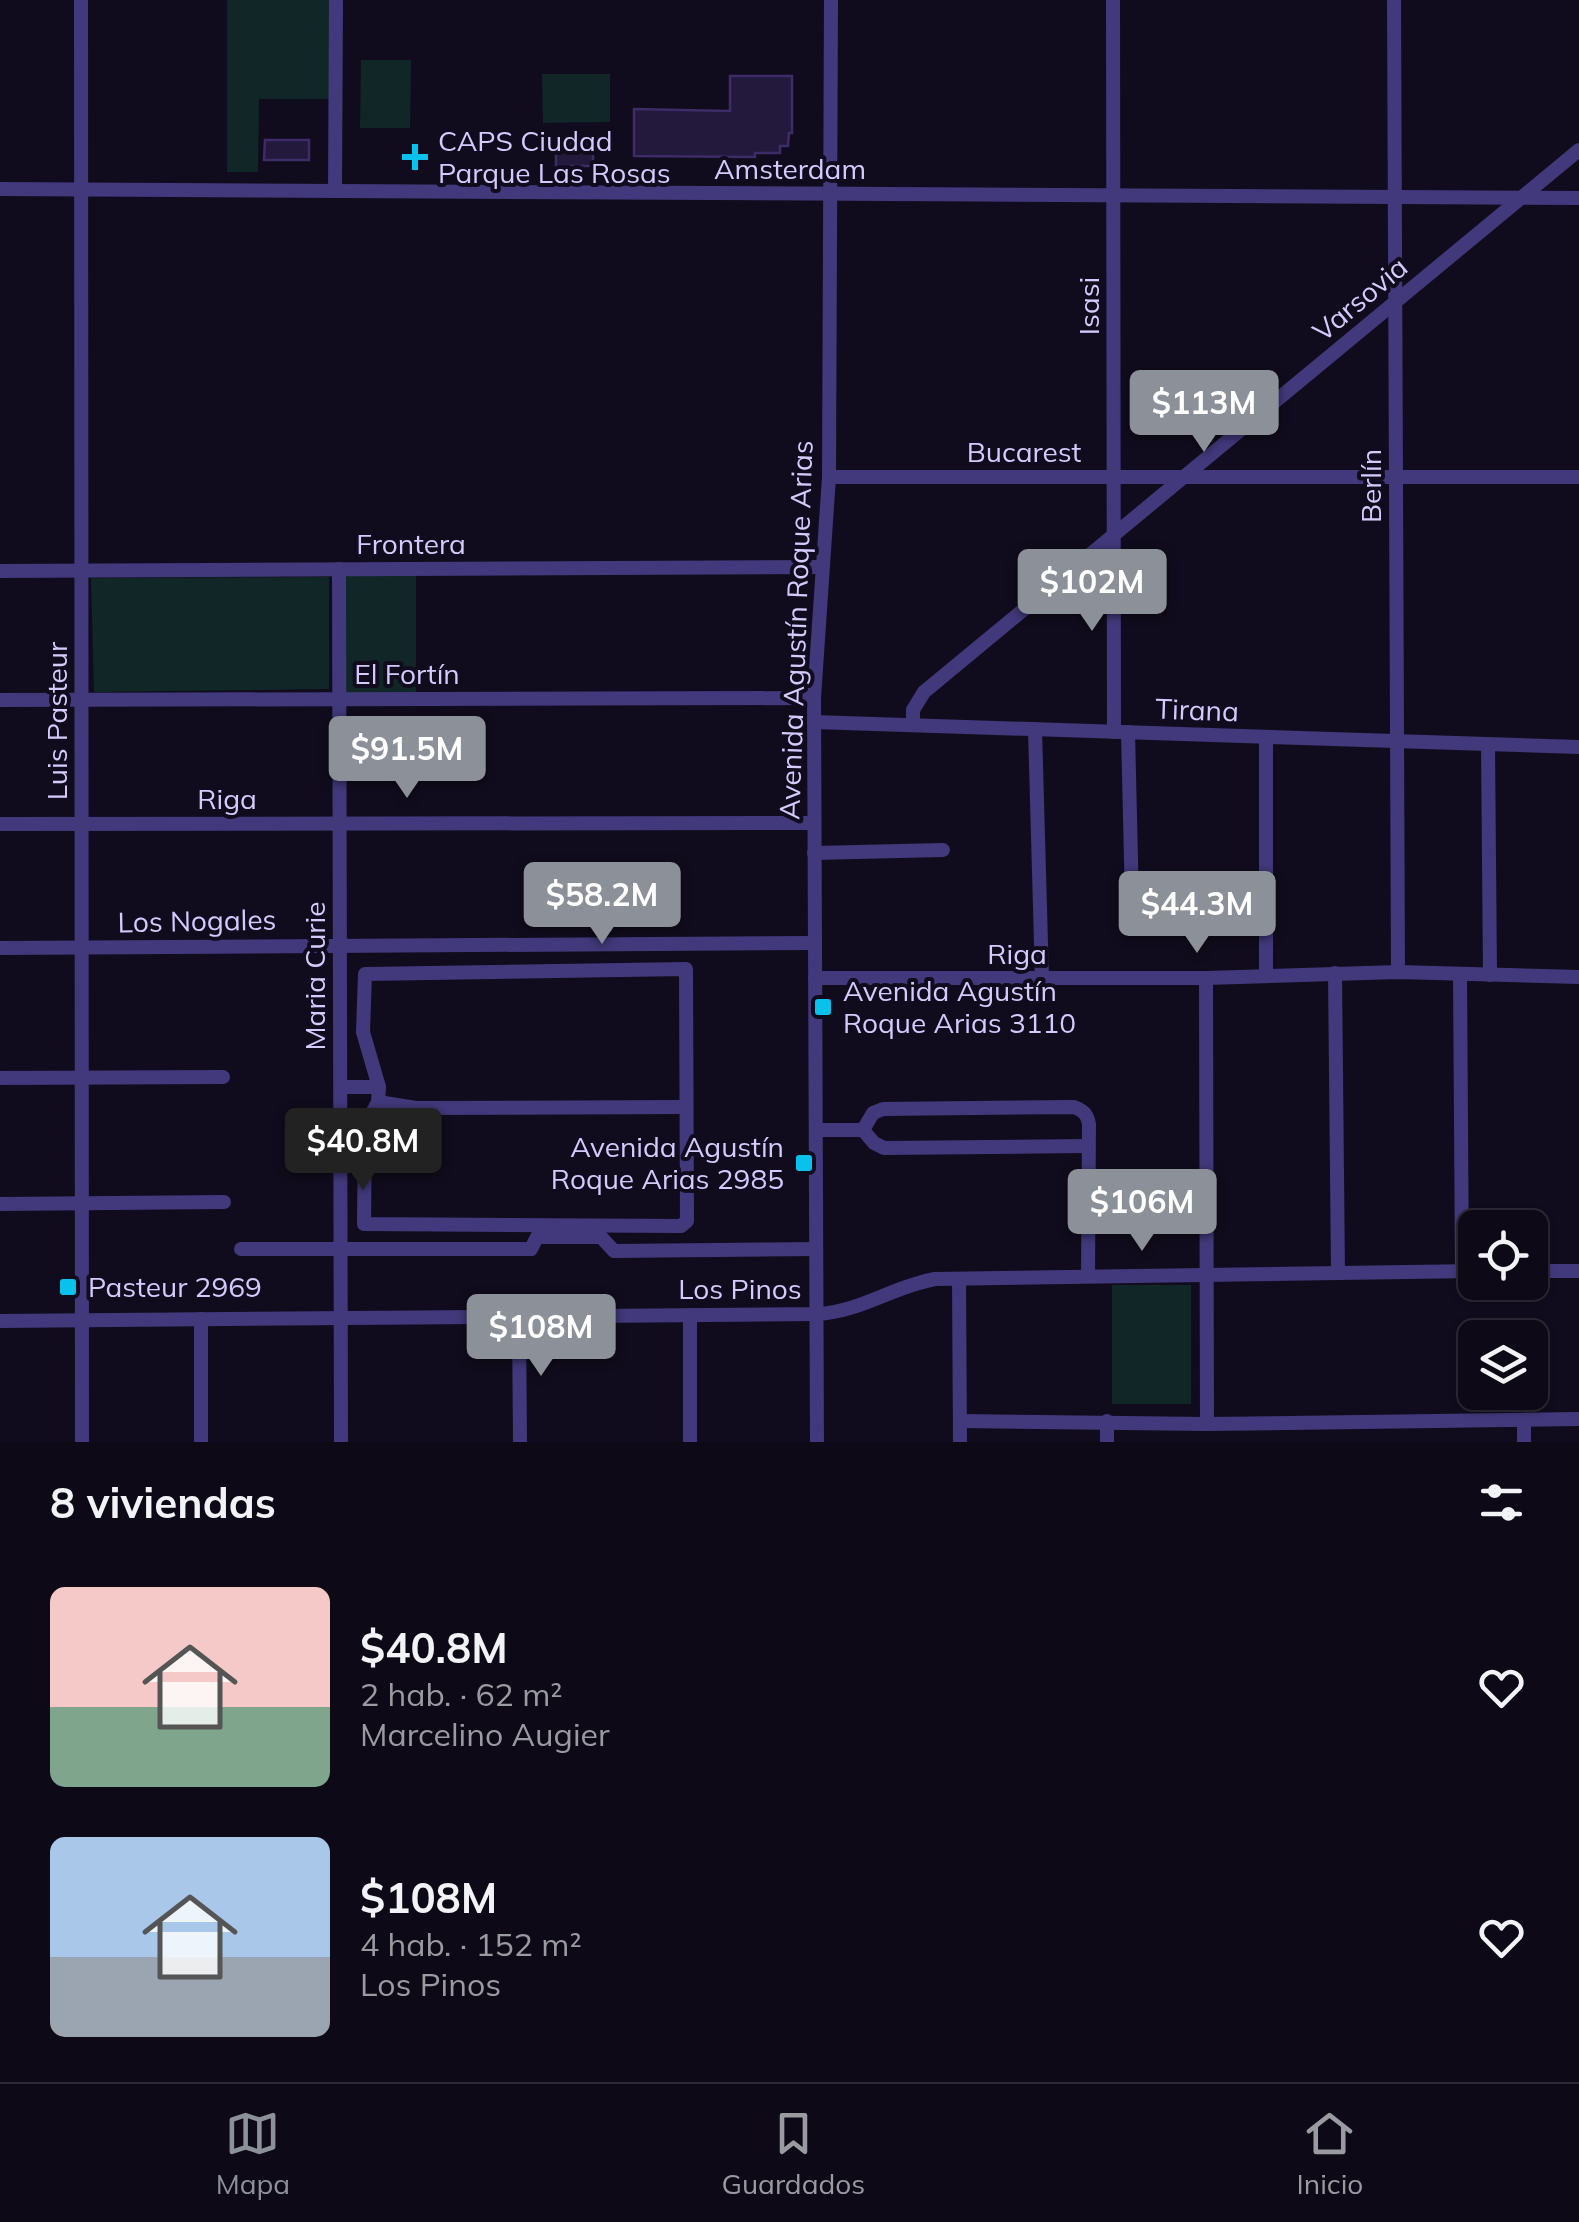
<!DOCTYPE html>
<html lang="es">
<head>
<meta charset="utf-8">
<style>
  body { margin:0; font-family:Mulish,sans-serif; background:#16121f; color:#f1f3f6; height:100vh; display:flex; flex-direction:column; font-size:38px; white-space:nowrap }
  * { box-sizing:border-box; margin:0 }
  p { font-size:32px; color:#9a9aa1 }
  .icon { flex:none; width:55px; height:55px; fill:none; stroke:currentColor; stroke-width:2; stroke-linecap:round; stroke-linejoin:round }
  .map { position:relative; height:1442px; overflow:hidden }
  .side { display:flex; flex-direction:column; background:#0d0916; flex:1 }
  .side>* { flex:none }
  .controls { position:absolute; left:1458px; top:1210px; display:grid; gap:20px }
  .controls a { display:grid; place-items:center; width:90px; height:90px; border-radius:15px; background:#0d0916; box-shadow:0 2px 8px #0004,0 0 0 2px #2d2a35; font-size:50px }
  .price { position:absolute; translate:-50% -85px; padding:0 22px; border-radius:10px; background:#8c9099; color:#fff; font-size:32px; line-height:65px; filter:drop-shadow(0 2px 5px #0008) }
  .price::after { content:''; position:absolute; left:50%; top:60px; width:30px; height:22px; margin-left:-15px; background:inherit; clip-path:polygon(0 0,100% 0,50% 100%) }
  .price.on { background:#222; color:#fff }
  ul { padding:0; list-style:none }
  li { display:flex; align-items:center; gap:30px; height:250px; padding:0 50px }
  li span { display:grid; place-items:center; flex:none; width:280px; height:200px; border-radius:15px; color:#555 }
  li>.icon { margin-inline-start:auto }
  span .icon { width:120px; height:120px; fill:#fffc; stroke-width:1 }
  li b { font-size:42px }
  h2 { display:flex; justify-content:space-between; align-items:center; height:120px; padding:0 50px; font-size:42px }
  .dock { display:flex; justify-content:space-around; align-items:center; height:140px; border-top:2px solid #2d2a35; background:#0d0916; font-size:28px; color:#9a9aa1 }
  .dock a { display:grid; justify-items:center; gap:5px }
  .dock .on { color:#8c9099 }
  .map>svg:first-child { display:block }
</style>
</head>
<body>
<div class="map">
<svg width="1579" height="1442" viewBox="0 0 1579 1442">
  <rect width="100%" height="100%" fill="#110c1d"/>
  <g fill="#102627">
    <path d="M 227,0 L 331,0 L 331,99 L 259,99 L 258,172 L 227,172 Z"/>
    <path d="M 361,60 L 411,60 L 410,128 L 360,128 Z"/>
    <path d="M 542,74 L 610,74 L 610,122 L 543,123 Z"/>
    <path d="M 346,574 L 416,575 L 416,694 L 346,693 Z"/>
    <path d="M 329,577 L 329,689 L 94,692 L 91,578 Z"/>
    <rect x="1112" y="1285" width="79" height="119"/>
  </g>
  <g fill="#23193d" stroke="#3d2c68" stroke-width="2.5">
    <path d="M 730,76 L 792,76 L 792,133 L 789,133 L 788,146 L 780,146 L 780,153 L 755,153 L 755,157 L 634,156 L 634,109 L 730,111 Z"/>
    <path d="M 265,140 L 309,140 L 309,160 L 264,160 Z"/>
    <path d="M 556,143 L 593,144 L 593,166 L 556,166 Z"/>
  </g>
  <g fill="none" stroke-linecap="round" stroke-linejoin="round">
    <g stroke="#41397b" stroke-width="14">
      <path d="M 81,0 L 82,1442"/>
      <path d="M 1113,0 L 1114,732"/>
      <path d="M 1394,0 L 1398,972"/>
      <path d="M 0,189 L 1579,198"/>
      <path d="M 335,191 L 336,0"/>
      <path d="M 829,477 L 1579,477"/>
      <path d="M 339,569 L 341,1442"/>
      <path d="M 0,571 L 822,567"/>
      <path d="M 0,700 L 814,698"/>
      <path d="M 814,722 L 1579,747"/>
      <path d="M 913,725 L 913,710 L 924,692 L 1579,150"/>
      <path d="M 1035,729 L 1042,979"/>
      <path d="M 1128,732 L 1132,902"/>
      <path d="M 1266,737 L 1266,976"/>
      <path d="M 1488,744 L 1490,975"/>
      <path d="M 0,824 L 814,823"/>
      <path d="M 814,853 L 943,850"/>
      <path d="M 0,948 L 814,943"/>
      <path d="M 1335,973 L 1338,1273"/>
      <path d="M 1460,974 L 1462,1271"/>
      <path d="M 815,978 L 1206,978 L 1398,972 L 1579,977"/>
      <path d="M 1206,978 L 1207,1424"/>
      <path d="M 0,1078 L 223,1077"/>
      <path d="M 341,1087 L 379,1087 L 378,1102 L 416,1108 L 686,1107"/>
      <path d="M 378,1102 L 365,1126 L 364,1224 L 681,1226 L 687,1221 L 686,969 L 365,974 L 363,1032 L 379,1087"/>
      <path d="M 816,1130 L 863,1130"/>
      <path d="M 863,1130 L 873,1113 L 883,1109 L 1074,1107 C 1084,1111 1087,1114 1089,1124 L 1088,1276"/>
      <path d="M 863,1130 L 874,1143 L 884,1148 L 1087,1146"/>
      <path d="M 0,1204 L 224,1202"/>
      <path d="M 241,1249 L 531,1249 L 537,1237 L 601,1237 L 614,1251 L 816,1249"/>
      <path d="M 1530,1271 L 1579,1271"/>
      <path d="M 959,1279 L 960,1442"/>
      <path d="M 690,1315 L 690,1442"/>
      <path d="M 519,1316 L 520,1442"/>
      <path d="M 201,1319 L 201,1442"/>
      <path d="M 0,1321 L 817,1314 C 860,1312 894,1286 935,1279 L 1475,1271"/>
      <path d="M 960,1421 L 1207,1424 L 1579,1419"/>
      <path d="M 1107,1421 L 1107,1442"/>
      <path d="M 817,1442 L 814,698 L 829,477 L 831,0"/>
      <path d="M 1524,1442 L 1524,1421"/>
    </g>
  </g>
  <g fill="#09c2eb" stroke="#110c1d" stroke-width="4">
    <path d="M410 142h10v10h10v10h-10v10h-10v-10h-10v-10h10z"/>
    <rect x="813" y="997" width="20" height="20" rx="5"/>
    <rect x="794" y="1153" width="20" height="20" rx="5"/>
    <rect x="58" y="1277" width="20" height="20" rx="5"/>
  </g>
  <g text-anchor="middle" stroke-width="8" stroke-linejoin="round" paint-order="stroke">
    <g font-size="28" fill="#d4cbfd" stroke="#110c1d" text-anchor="start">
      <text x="438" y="151">CAPS Ciudad<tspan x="438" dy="32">Parque Las Rosas</tspan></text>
      <text x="843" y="1001">Avenida Agustín<tspan x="843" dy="32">Roque Arias 3110</tspan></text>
      <text x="784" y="1157" text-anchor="end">Avenida Agustín<tspan x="784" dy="32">Roque Arias 2985</tspan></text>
      <text x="88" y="1297">Pasteur 2969</text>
    </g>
    <g font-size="28" fill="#d4cbfd" stroke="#110c1d">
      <text x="790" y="179">Amsterdam</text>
      <text transform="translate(1360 299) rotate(-40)" y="10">Varsovia</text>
      <text transform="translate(1089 306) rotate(-90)" y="10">Isasi</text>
      <text x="1024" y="462">Bucarest</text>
      <text transform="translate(1371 486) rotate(-90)" y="10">Berlín</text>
      <text x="411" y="554">Frontera</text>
      <text transform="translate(796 630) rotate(-88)" y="10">Avenida Agustín Roque Arias</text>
      <text x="407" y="684">El Fortín</text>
      <text transform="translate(1197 710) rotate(2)" y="10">Tirana</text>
      <text transform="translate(57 721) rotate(-90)" y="10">Luis Pasteur</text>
      <text x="227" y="809">Riga</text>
      <text transform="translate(197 921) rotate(-1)" y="10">Los Nogales</text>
      <text x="1017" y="964">Riga</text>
      <text transform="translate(315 976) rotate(-90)" y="10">Maria Curie</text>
      <text x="740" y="1299">Los Pinos</text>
    </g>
  </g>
</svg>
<div class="controls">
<a><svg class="icon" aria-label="locate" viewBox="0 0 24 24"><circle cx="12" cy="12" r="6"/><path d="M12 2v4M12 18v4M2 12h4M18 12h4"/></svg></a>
<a><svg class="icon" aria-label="layers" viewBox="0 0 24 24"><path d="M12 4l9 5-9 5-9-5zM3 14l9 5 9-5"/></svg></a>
</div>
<b class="price" style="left:1204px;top:455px">$113M</b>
<b class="price" style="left:1092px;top:634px">$102M</b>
<b class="price" style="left:407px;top:801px">$91.5M</b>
<b class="price" style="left:602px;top:947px">$58.2M</b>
<b class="price" style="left:1197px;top:956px">$44.3M</b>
<b class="price on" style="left:363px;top:1193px">$40.8M</b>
<b class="price" style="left:1142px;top:1254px">$106M</b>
<b class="price" style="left:541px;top:1379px">$108M</b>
</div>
<section class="side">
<h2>8 viviendas<svg class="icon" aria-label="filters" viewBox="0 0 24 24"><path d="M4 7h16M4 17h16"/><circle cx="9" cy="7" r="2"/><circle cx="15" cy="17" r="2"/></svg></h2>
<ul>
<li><span style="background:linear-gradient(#f6c9c9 60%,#7fa58c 0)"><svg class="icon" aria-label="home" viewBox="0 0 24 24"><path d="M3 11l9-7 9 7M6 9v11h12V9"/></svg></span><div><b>$40.8M</b><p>2 hab. · 62 m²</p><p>Marcelino Augier</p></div><svg class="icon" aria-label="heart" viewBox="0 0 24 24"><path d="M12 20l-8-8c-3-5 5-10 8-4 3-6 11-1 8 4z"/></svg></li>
<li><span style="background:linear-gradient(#a9c7e8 60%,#9aa5b1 0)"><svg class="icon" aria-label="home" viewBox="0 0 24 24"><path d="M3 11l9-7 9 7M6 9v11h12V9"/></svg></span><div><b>$108M</b><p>4 hab. · 152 m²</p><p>Los Pinos</p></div><svg class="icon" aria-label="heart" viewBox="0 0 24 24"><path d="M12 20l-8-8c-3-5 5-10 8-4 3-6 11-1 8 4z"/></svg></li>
</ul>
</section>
<nav class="dock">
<a class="on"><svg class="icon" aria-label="map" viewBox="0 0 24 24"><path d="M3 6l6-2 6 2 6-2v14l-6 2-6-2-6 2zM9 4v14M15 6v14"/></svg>Mapa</a>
<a><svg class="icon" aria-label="saved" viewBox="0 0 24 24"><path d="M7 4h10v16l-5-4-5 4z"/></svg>Guardados</a>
<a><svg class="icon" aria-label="home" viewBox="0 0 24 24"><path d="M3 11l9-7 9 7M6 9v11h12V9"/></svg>Inicio</a>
</nav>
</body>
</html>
